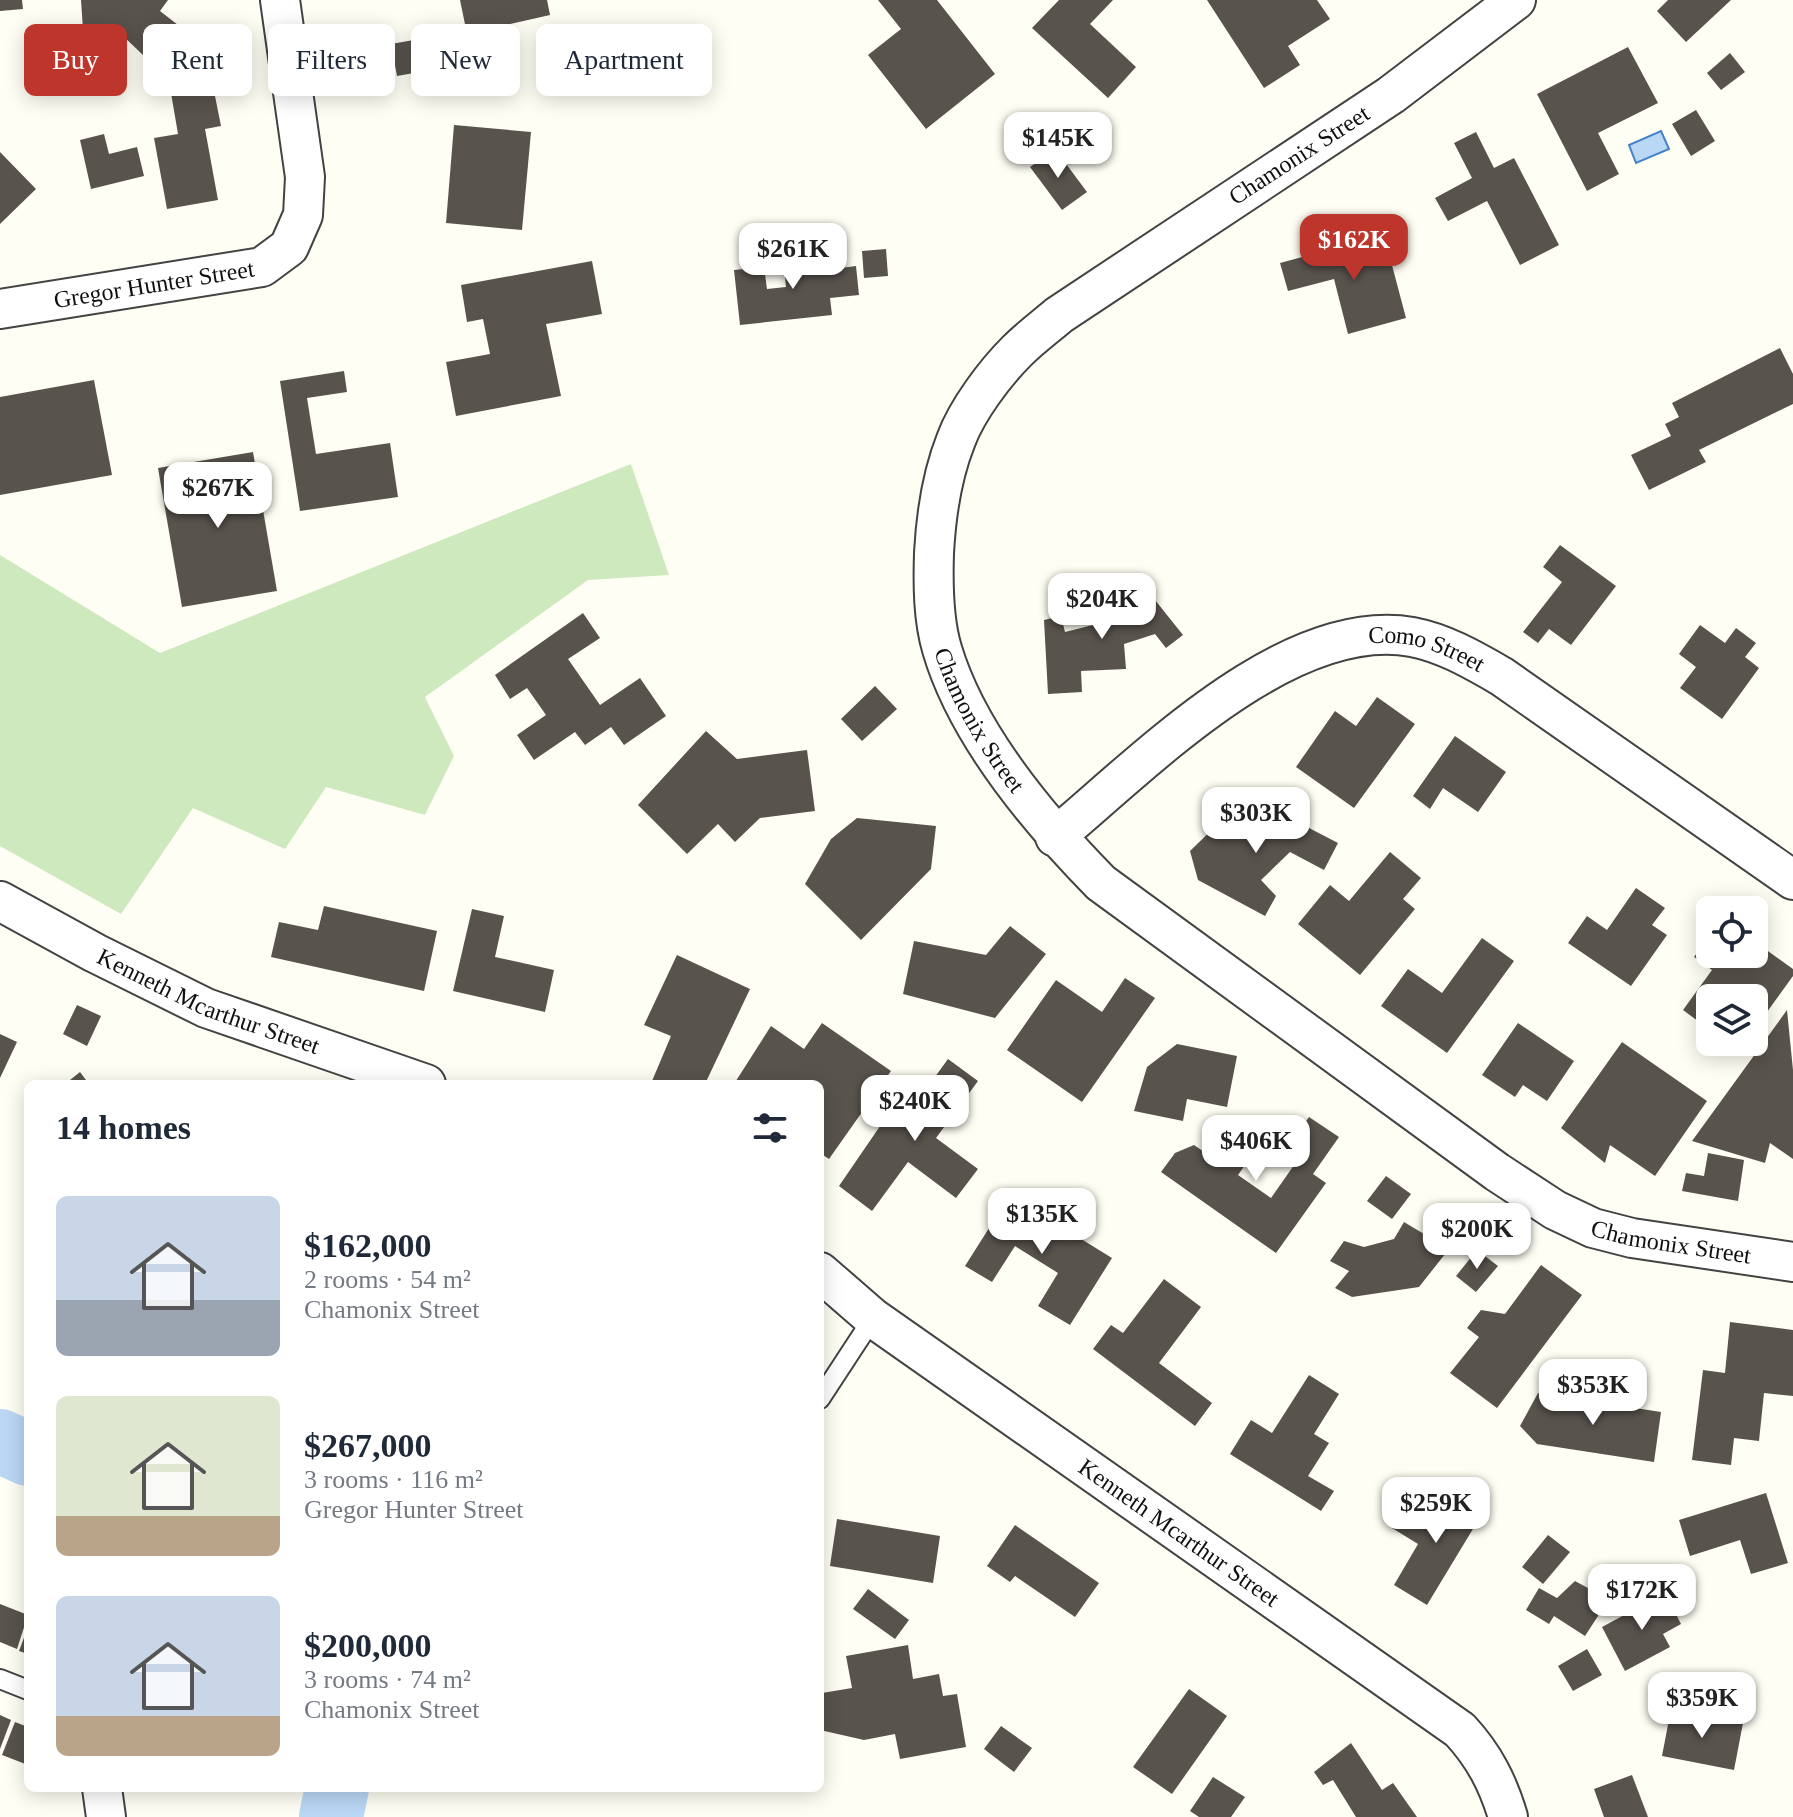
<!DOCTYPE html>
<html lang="en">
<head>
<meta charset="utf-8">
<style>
  body { margin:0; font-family:Georgia,serif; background:#f6f6f7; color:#1f2937; height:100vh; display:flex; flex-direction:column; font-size:30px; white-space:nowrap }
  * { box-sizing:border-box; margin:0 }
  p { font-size:26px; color:#747a83 }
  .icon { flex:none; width:44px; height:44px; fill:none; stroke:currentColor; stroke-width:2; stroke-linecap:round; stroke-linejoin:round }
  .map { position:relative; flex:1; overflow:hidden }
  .side { position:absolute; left:24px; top:1080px; width:800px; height:712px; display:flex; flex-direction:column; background:#fff; border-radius:12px; box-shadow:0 4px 20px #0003 }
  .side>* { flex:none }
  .guide { position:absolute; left:24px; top:24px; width:800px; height:72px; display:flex; gap:16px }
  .tools { position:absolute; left:1696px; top:896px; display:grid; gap:16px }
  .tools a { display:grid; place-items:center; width:72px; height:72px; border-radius:12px; background:#fff; box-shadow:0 4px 20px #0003; font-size:40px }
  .price { position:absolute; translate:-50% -68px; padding:0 18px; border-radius:16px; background:#fff; color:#222; font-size:26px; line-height:52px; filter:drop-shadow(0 2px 4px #0008) }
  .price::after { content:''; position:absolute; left:50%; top:48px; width:24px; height:18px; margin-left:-12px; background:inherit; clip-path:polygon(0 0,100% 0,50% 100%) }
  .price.selected { background:#be362b; color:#fff }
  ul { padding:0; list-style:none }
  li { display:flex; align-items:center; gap:24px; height:200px; padding:0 32px }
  li span { display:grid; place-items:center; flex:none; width:224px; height:160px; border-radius:12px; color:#555 }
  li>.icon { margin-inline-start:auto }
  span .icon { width:96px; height:96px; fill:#fffc; stroke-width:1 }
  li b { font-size:34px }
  h2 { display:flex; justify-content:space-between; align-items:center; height:96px; padding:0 32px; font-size:34px }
  .pill { padding:0 28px; border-radius:12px; background:#fff; box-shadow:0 4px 20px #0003; font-size:28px; line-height:72px }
  .pill.selected { background:#be362b; color:#fff }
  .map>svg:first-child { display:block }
</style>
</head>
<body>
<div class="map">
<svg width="1793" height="1817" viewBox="0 0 1793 1817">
  <rect width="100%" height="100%" fill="#fffef4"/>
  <path fill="#cfe9be" d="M 631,464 L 669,575 L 588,580 L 425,697 L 454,756 L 425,815 L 326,787 L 285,849 L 193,808 L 121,914 L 0,846 L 0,555 L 160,653 Z"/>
  <path fill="#bad7f5" stroke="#4383ca" stroke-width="2" d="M 1661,131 L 1669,149 L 1636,163 L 1629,145 Z"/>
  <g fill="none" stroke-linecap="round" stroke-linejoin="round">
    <g stroke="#bad7f5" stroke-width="64">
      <path d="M 0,1441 L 28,1454"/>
      <path d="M 331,1817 L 337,1788"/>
    </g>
  </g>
  <g fill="#59534d">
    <path d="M 0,0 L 22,0 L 23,9 L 0,11 Z"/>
    <path d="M 81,0 L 168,0 L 160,11 L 223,60 L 168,79 L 121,34 L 107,43 L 83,30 Z"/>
    <path d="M 460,0 L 547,0 L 550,15 L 467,34 Z"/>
    <path d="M 878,0 L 937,0 L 995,74 L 926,129 L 868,55 L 901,29 Z"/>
    <path d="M 1059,0 L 1113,0 L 1090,24 L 1136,67 L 1108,98 L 1032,28 Z"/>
    <path d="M 1207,0 L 1317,0 L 1330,19 L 1288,46 L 1300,65 L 1264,88 Z"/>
    <path d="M 1668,0 L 1731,0 L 1686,42 L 1657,11 Z"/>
    <path d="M 431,37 L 437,69 L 397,76 L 391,44 Z"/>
    <path d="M 1628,47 L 1658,103 L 1598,133 L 1619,174 L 1587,191 L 1537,94 Z"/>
    <path d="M 1730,53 L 1745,72 L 1721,90 L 1707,73 Z"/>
    <path d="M 213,86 L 221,126 L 205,129 L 218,200 L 167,209 L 154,138 L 178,134 L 171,93 Z"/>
    <path d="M 1696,110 L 1715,141 L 1691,156 L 1672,124 Z"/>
    <path d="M 454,125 L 531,132 L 522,230 L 446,223 Z"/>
    <path d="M 1476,132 L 1494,168 L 1514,158 L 1559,245 L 1520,265 L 1487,201 L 1448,221 L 1435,198 L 1472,178 L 1454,143 Z"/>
    <path d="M 104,134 L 109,154 L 137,147 L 144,176 L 91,189 L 80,140 Z"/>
    <path d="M 1055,149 L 1087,192 L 1062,210 L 1030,167 Z"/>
    <path d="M 0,152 L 36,189 L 0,224 Z"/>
    <path d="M 1384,235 L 1406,318 L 1348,334 L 1334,279 L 1288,291 L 1280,263 Z"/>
    <path d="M 886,249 L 888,276 L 864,278 L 862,251 Z"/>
    <path d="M 815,253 L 817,271 L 856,266 L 859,295 L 830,298 L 832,315 L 740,325 L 734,270 L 764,267 L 767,289 L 786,287 L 783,257 Z"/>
    <path d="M 592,261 L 602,314 L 546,324 L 561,396 L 456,416 L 446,362 L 490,354 L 483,319 L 467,322 L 461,285 Z"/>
    <path d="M 1780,348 L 1793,374 L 1793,404 L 1699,450 L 1706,462 L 1649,490 L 1631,455 L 1671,436 L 1665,424 L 1679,417 L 1672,403 Z"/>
    <path d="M 344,371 L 347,392 L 307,398 L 316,454 L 390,443 L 398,497 L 300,511 L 280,381 Z"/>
    <path d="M 94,380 L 112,475 L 0,495 L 0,397 Z"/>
    <path d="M 253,452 L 277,591 L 182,607 L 158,468 Z"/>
    <path d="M 1560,545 L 1616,586 L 1571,645 L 1549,629 L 1538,643 L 1523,632 L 1562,582 L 1543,567 Z"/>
    <path d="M 1151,595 L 1183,635 L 1166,648 L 1155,634 L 1124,644 L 1126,669 L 1081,671 L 1082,692 L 1048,694 L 1044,620 L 1061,616 L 1065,632 L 1093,625 L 1090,611 Z"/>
    <path d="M 583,613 L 600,638 L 568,659 L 600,705 L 640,678 L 666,716 L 624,745 L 611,727 L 585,745 L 575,732 L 534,760 L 517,735 L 546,715 L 527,688 L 510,699 L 495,675 Z"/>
    <path d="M 1700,625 L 1725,643 L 1736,628 L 1756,643 L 1745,657 L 1759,668 L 1722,719 L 1680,688 L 1696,667 L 1679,654 Z"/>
    <path d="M 875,686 L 897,709 L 862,741 L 841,719 Z"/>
    <path d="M 1377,697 L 1415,724 L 1354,808 L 1296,767 L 1335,711 L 1356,726 Z"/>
    <path d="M 706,731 L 737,759 L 807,750 L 815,811 L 760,818 L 735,842 L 718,824 L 687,854 L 638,805 Z"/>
    <path d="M 1455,736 L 1506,772 L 1478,812 L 1443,788 L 1430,809 L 1413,796 Z"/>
    <path d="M 1259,802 L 1338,843 L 1324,870 L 1290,852 L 1261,880 L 1276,896 L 1265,916 L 1198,880 L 1190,851 L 1223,819 L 1245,830 Z"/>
    <path d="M 857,818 L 936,826 L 931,869 L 861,940 L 805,884 L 831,839 Z"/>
    <path d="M 1390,852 L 1421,878 L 1403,899 L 1415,909 L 1360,975 L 1298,924 L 1330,885 L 1349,901 Z"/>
    <path d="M 1636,888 L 1665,908 L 1652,925 L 1667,935 L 1631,986 L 1568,943 L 1587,916 L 1607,930 Z"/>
    <path d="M 324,906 L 437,931 L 424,991 L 271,957 L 279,922 L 318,930 Z"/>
    <path d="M 472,909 L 504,916 L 495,957 L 554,970 L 545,1012 L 453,991 Z"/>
    <path d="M 1010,926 L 1046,954 L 995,1018 L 903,994 L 914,941 L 986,955 Z"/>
    <path d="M 1710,935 L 1710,954 L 1754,954 L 1754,941 L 1793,969 L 1793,976 L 1754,1030 L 1754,998 L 1710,998 L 1710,1030 L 1683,1010 L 1712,970 L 1694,957 Z"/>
    <path d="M 1482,938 L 1514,961 L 1447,1053 L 1381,1006 L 1408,969 L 1442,993 Z"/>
    <path d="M 677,955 L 750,989 L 705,1084 L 661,1084 L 652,1081 L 671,1036 L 644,1025 Z"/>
    <path d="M 1125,978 L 1155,998 L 1082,1102 L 1007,1050 L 1056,980 L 1102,1012 Z"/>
    <path d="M 77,1005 L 101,1016 L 87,1046 L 63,1034 Z"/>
    <path d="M 1787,1010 L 1793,1070 L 1793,1159 L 1770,1143 L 1765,1163 L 1692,1141 Z"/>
    <path d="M 822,1023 L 891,1071 L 829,1159 L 820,1153 L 820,1084 L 734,1084 L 771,1026 L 804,1049 Z"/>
    <path d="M 1518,1023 L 1574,1061 L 1547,1101 L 1523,1085 L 1515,1097 L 1482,1075 Z"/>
    <path d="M 0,1034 L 17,1042 L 0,1078 Z"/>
    <path d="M 1622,1042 L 1707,1101 L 1655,1176 L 1610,1145 L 1605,1163 L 1561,1128 Z"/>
    <path d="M 1177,1044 L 1237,1056 L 1227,1107 L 1187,1099 L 1183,1121 L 1134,1111 L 1147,1067 Z"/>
    <path d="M 948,1059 L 978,1081 L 936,1138 L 978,1169 L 956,1198 L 908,1162 L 872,1211 L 839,1186 L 889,1113 L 905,1118 Z"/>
    <path d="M 80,1072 L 89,1084 L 65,1084 Z"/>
    <path d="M 1309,1117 L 1339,1137 L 1313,1174 L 1326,1183 L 1276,1253 L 1161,1172 L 1175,1153 L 1194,1145 L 1216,1160 L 1241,1126 L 1262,1141 L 1238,1175 L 1271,1198 L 1299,1158 L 1286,1149 Z"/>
    <path d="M 1708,1153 L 1744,1160 L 1738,1201 L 1682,1191 L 1686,1173 L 1704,1176 Z"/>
    <path d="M 1386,1176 L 1411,1194 L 1392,1219 L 1367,1201 Z"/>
    <path d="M 1010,1195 L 1112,1258 L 1070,1325 L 1038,1306 L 1058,1273 L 1015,1246 L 992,1282 L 965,1266 Z"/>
    <path d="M 1404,1222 L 1449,1249 L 1419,1287 L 1352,1297 L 1335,1288 L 1349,1271 L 1330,1261 L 1344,1241 L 1364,1247 L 1394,1239 Z"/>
    <path d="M 1477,1250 L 1498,1266 L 1476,1292 L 1456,1276 Z"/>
    <path d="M 1541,1265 L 1582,1295 L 1497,1408 L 1450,1373 L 1479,1337 L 1467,1328 L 1481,1310 L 1505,1314 Z"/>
    <path d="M 1164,1279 L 1201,1307 L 1159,1363 L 1212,1403 L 1195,1426 L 1093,1349 L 1111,1325 L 1123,1333 Z"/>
    <path d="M 1730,1322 L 1793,1330 L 1793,1396 L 1764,1393 L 1759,1441 L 1734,1438 L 1731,1465 L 1692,1460 L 1703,1370 L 1725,1373 Z"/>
    <path d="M 1309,1375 L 1339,1394 L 1314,1434 L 1329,1443 L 1308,1476 L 1334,1491 L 1321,1511 L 1230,1454 L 1251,1420 L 1272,1433 Z"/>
    <path d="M 1538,1393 L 1661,1412 L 1654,1462 L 1537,1444 L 1520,1426 Z"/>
    <path d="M 1462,1488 L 1488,1504 L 1427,1605 L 1394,1585 L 1418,1544 L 1392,1528 L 1404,1508 L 1437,1528 Z"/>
    <path d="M 1766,1493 L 1788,1563 L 1751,1574 L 1740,1540 L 1690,1556 L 1679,1520 Z"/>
    <path d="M 837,1519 L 940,1536 L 933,1583 L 830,1566 Z"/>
    <path d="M 1015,1525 L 1099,1583 L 1075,1617 L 1015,1576 L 1010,1582 L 987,1566 Z"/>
    <path d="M 1548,1535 L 1570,1552 L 1543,1584 L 1522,1567 Z"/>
    <path d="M 1575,1581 L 1597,1593 L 1598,1616 L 1585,1636 L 1554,1616 L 1549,1624 L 1526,1610 L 1539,1588 L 1557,1598 Z"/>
    <path d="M 868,1589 L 909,1620 L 895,1639 L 853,1609 Z"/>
    <path d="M 1665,1593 L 1681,1624 L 1663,1634 L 1670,1647 L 1625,1671 L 1602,1627 Z"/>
    <path d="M 0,1604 L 28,1615 L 17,1649 L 0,1642 Z"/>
    <path d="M 28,1627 L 28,1654 L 19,1651 Z"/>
    <path d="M 908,1645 L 913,1679 L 939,1674 L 943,1696 L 957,1694 L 966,1747 L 900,1759 L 895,1734 L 864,1740 L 820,1730 L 822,1693 L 852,1688 L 846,1656 Z"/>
    <path d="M 1587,1649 L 1602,1675 L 1573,1691 L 1558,1666 Z"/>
    <path d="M 1189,1689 L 1227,1716 L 1172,1794 L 1133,1767 Z"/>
    <path d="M 1671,1709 L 1743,1723 L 1734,1770 L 1662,1756 Z"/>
    <path d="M 0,1715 L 11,1720 L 0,1749 Z"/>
    <path d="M 15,1722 L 28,1727 L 28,1765 L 2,1755 Z"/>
    <path d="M 1001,1726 L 1032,1748 L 1014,1772 L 984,1749 Z"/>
    <path d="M 1351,1743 L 1382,1790 L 1393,1783 L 1417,1817 L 1356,1817 L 1333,1780 L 1323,1785 L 1314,1772 Z"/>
    <path d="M 1632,1775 L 1648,1817 L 1604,1817 L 1594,1789 Z"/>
    <path d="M 1213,1777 L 1245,1797 L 1231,1817 L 1199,1817 L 1190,1811 Z"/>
  </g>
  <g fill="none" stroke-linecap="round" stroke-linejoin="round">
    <g stroke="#434343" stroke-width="22">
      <g id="service">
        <path d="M 820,1399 L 873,1318"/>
        <path d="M 0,1679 L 28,1690"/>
      </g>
    </g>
    <g stroke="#434343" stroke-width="42">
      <g id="minor">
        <path id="s1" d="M 1516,0 L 1391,95 L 1059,315 C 1045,327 1030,338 1017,351 C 995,373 967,410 956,440 C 942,475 936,516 934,553 C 933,584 933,619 942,649 C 967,734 1040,821 1101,883 L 1497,1172 L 1555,1210 L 1593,1228 L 1632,1238 L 1793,1262"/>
        <path id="s2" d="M 0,309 L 262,267 L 289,247 L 303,215 L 305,177 L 280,0"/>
        <path id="s3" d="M 1055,837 C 1144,763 1287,615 1412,637 C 1444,643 1473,660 1501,676 L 1793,880"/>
        <path id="s4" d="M 0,901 L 95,953 L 206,1008 L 426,1084"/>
        <path id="s5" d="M 820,1272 L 873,1318 L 1460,1730 C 1484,1756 1498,1783 1508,1817"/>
        <path d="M 102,1788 L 106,1817"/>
      </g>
    </g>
    <use href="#service" stroke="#fff" stroke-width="18"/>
    <use href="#minor" stroke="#fff" stroke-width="38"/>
  </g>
  <g text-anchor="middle" stroke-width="8" stroke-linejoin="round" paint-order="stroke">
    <g font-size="24" fill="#101010" stroke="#fff">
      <text transform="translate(1299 155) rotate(-33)" y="8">Chamonix Street</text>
      <text dy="8" stroke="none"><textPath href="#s2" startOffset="156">Gregor Hunter Street</textPath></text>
      <text dy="8" stroke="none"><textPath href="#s3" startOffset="438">Como Street</textPath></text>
      <text dy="8" stroke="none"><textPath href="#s1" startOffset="1012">Chamonix Street</textPath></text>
      <text dy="8" stroke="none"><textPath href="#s4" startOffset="232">Kenneth Mcarthur Street</textPath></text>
      <text dy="8" stroke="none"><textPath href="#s1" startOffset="1898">Chamonix Street</textPath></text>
      <text dy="8" stroke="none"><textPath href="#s5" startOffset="444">Kenneth Mcarthur Street</textPath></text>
    </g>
  </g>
</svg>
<div class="tools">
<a><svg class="icon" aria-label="locate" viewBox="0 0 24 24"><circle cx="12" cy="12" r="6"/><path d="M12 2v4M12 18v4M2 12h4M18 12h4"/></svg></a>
<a><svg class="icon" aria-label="layers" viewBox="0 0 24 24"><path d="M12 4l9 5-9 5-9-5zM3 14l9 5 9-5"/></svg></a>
</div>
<b class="price" style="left:1058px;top:180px">$145K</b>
<b class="price selected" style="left:1354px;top:282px">$162K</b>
<b class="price" style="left:793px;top:291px">$261K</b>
<b class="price" style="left:218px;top:530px">$267K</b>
<b class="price" style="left:1102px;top:641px">$204K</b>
<b class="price" style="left:1256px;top:855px">$303K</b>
<b class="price" style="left:915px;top:1143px">$240K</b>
<b class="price" style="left:1256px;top:1183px">$406K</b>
<b class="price" style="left:1042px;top:1256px">$135K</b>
<b class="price" style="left:1477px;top:1271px">$200K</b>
<b class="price" style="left:1593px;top:1427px">$353K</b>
<b class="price" style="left:1436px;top:1545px">$259K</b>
<b class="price" style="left:1642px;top:1632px">$172K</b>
<b class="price" style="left:1702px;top:1740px">$359K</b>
<div class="guide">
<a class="pill selected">Buy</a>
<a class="pill">Rent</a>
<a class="pill">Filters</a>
<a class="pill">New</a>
<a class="pill">Apartment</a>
</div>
<section class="side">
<h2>14 homes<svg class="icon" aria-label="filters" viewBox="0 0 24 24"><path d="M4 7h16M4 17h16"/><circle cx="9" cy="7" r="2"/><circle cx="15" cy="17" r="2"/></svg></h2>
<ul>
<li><span style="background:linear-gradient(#c9d6e8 65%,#9aa5b1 0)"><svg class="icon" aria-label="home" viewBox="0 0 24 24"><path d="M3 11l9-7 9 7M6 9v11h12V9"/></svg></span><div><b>$162,000</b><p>2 rooms · 54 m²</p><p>Chamonix Street</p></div></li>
<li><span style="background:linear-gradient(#dfe7d0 75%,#b9a48a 0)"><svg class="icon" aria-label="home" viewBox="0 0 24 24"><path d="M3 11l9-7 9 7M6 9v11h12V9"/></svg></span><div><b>$267,000</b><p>3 rooms · 116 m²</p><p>Gregor Hunter Street</p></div></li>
<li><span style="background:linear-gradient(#c9d6e8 75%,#b9a48a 0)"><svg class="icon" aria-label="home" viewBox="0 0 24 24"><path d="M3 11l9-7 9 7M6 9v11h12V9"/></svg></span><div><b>$200,000</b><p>3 rooms · 74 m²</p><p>Chamonix Street</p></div></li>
</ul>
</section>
</div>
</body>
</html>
